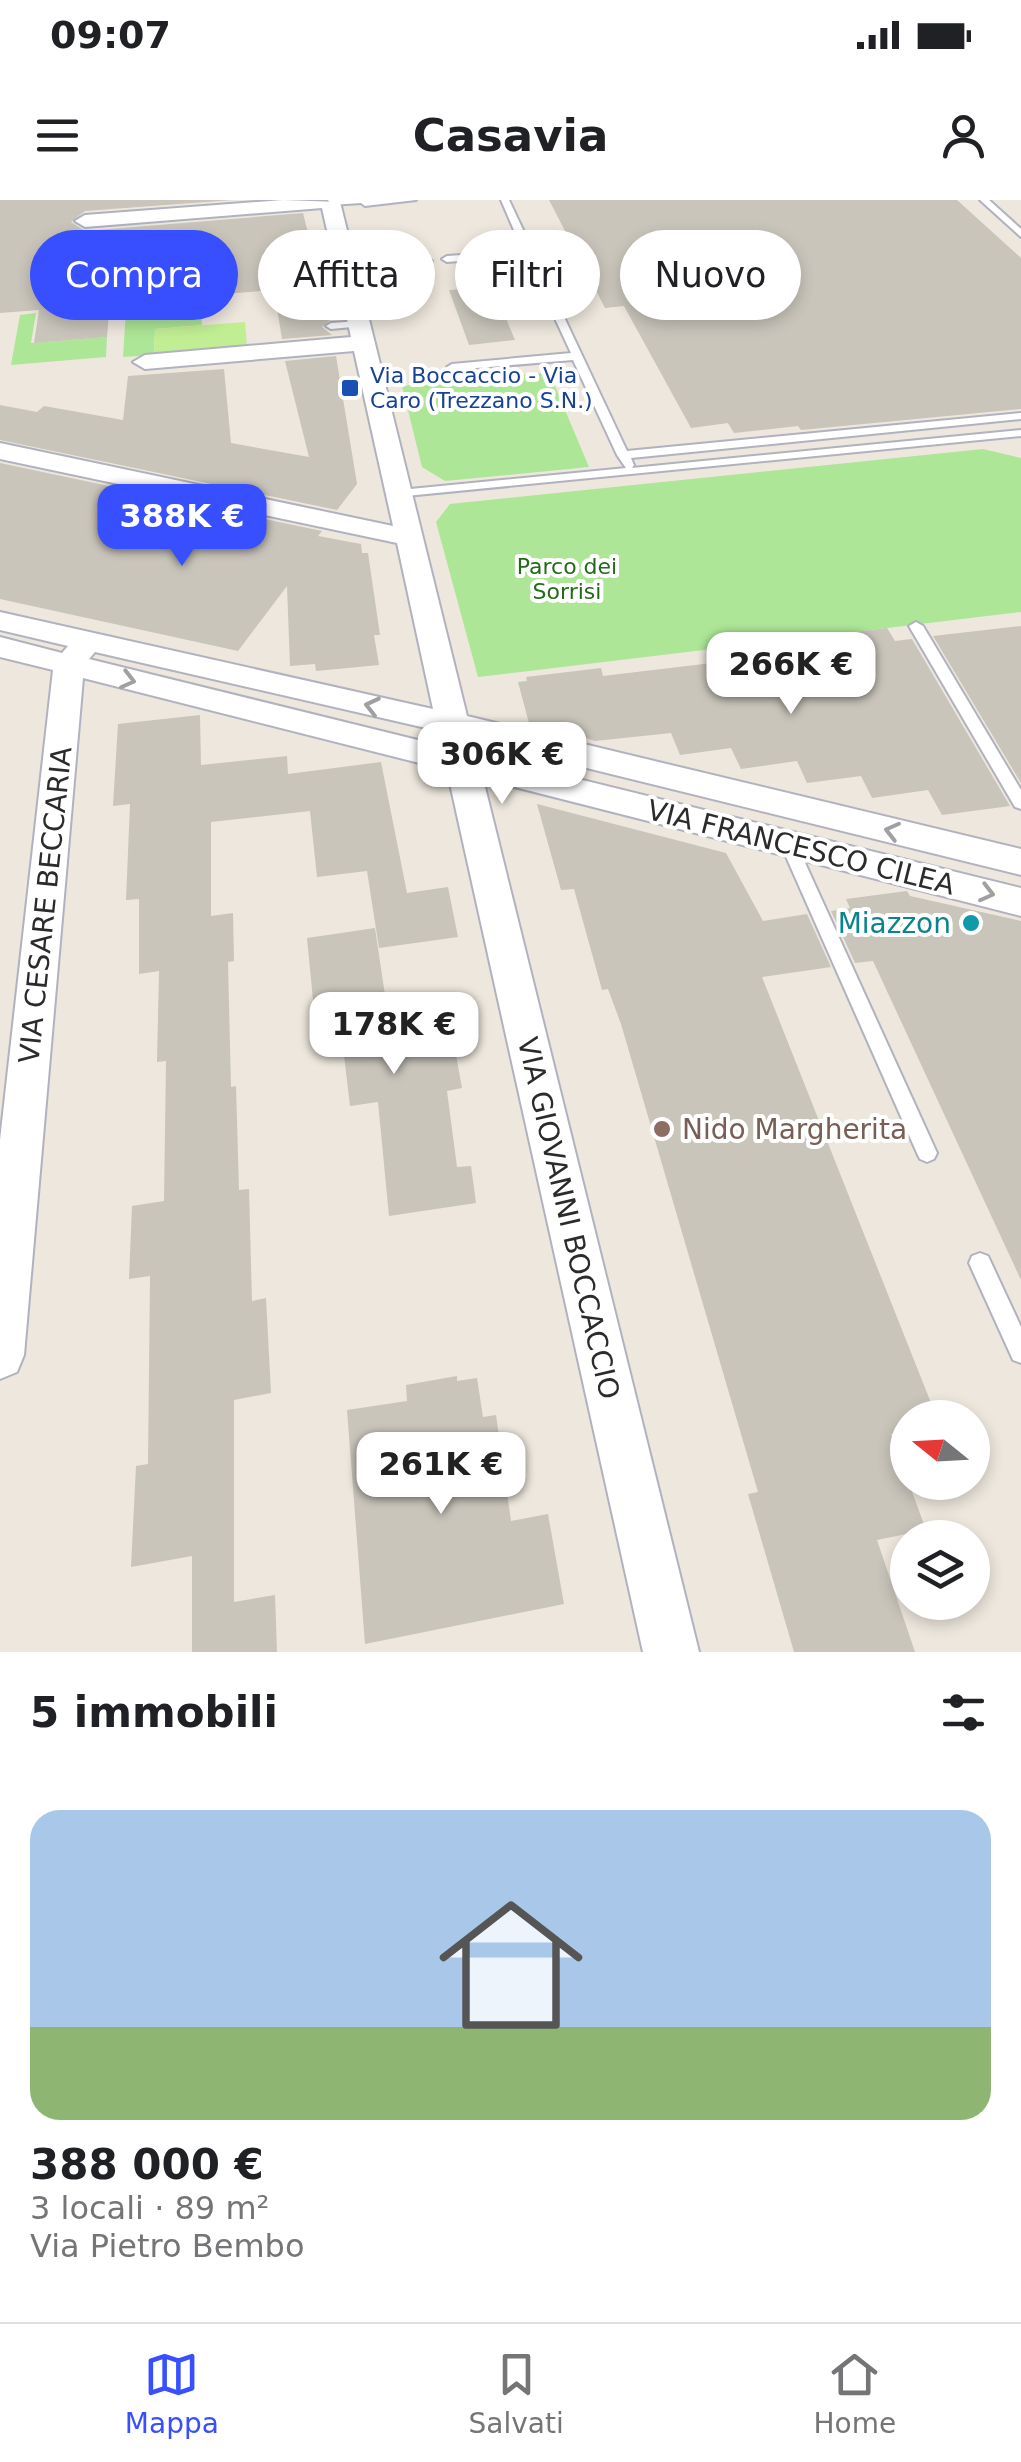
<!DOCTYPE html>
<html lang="it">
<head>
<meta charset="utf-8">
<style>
  body { margin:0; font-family:"DejaVu Sans",sans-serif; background:#f2f2f2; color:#202124; height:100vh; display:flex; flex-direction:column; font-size:38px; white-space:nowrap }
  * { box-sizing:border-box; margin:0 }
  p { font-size:32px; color:#757577 }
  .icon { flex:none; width:55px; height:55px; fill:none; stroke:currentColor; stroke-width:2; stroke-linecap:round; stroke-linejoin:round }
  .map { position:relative; height:1452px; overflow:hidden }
  .drawer { display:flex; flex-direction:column; background:#fff; flex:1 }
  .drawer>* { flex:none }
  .top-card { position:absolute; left:30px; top:30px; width:962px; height:90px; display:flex; gap:20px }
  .needle { width:65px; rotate:288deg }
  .tools { position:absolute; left:890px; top:1200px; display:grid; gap:20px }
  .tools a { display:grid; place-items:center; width:100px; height:100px; border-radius:50%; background:#fff; box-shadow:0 5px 15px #0003; font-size:50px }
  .price { position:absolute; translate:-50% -85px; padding:0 22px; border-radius:20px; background:#fff; color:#222; font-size:32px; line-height:65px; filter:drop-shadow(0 2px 5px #0008) }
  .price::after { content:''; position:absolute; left:50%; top:60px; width:30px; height:22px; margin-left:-15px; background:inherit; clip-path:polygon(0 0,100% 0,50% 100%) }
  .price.current { background:#384fff; color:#fff }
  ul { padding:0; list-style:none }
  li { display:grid; align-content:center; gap:20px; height:530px; padding:0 30px }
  li span { display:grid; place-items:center; height:310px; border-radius:30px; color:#555 }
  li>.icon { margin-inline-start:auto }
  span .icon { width:180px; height:180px; fill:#fffc; stroke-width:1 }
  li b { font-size:42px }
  h2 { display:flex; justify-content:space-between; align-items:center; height:120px; padding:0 30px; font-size:42px }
  .pill { padding:0 35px; border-radius:45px; background:#fff; box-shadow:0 5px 15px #0003; font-size:35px; line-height:90px }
  .pill.current { background:#384fff; color:#fff }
  .status { display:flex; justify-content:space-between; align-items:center; height:70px; padding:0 50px; background:#fff; direction:ltr }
  .status svg { height:28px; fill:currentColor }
  header { display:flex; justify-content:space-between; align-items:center; height:130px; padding:0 30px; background:#fff; font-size:45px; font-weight:700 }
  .menu { display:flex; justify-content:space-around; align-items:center; height:140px; border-top:2px solid #e0e0e0; background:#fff; font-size:28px; color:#757577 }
  .menu a { display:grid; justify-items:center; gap:5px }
  .menu .current { color:#384fff }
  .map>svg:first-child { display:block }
</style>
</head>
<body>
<div class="status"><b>09:07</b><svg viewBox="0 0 49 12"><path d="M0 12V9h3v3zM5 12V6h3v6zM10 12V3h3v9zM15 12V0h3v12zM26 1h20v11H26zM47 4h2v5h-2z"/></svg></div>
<header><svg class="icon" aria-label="menu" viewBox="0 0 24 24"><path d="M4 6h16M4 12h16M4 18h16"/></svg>Casavia<svg class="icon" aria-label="person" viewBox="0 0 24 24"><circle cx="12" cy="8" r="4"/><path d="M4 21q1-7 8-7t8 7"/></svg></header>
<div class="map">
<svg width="1021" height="1452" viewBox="0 0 1021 1452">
  <rect width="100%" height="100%" fill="#ede7dd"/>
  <g fill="#ade697">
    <path d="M 201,104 L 202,125 L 155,129 L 154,155 L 123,157 L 126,110 Z"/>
    <path d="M 36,113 L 31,143 L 107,137 L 106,157 L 11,165 L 20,115 Z"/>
    <path d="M 549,172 L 589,267 L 445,281 L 422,267 L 402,186 Z"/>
    <path d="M 983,249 L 1021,258 L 1021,412 L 478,477 L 436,322 L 450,304 Z"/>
  </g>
  <path fill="#c1ed93" d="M 245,122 L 247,147 L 154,155 L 155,129 Z"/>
  <g fill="#c9c5bb">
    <path d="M 0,0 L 233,0 L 85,11 L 71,22 L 85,31 L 303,13 L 330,120 L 322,127 L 332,135 L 282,139 L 274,90 L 110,103 L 107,137 L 34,143 L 39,110 L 0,113 Z"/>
    <path d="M 549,0 L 957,0 L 1021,58 L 1021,209 L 801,230 L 798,226 L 734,233 L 728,223 L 691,228 L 624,106 L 605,108 Z"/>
    <path d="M 493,87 L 515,140 L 469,145 L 449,90 Z"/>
    <path d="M 336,156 L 357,284 L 337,310 L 0,240 L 0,205 L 37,212 L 44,206 L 123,220 L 128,176 L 224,169 L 231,243 L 309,257 L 285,161 Z"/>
    <path d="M 0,263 L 322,331 L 318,336 L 361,344 L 362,353 L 368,353 L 380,435 L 374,435 L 379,465 L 316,471 L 315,464 L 290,466 L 287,386 L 238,451 L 0,399 Z"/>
    <path d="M 1021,426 L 1021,583 L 933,436 Z"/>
    <path d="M 887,428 L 895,441 L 912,439 L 1010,606 L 942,615 L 928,590 L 872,598 L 861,576 L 807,583 L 797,561 L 741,569 L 731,548 L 680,555 L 671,533 L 595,541 L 565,531 L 530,527 L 518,482 L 527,481 L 526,477 L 601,468 L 603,476 L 845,447 L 837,434 Z"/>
    <path d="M 200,515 L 201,565 L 287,556 L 288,574 L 381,562 L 407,693 L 448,687 L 458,737 L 379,748 L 367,671 L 317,677 L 310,611 L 211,622 L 211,716 L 233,713 L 234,761 L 228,762 L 231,887 L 236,886 L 239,990 L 249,989 L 252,1101 L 266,1098 L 271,1193 L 234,1200 L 234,1402 L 275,1395 L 277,1452 L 192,1452 L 192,1356 L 131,1367 L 136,1266 L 148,1264 L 150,1076 L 129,1079 L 132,1006 L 164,1001 L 166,861 L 157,862 L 159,771 L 139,774 L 139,699 L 126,700 L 130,604 L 113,606 L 118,524 Z"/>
    <path d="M 537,604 L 726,653 L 763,721 L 807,714 L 831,767 L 762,777 L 937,1218 L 908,1218 L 908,1230 L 891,1234 L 926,1330 L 877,1340 L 915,1452 L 794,1452 L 748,1294 L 758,1292 L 621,824 L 608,789 L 602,790 L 574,689 L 561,690 Z"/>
    <path d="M 907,691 L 910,696 L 1021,721 L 1021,1080 L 873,761 L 855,763 L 831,711 L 850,708 L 846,699 Z"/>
    <path d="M 375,728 L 392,842 L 452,833 L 462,888 L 447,891 L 457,967 L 471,966 L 476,1003 L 389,1016 L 378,902 L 350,906 L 337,796 L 313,800 L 307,738 Z"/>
    <path d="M 457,1176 L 457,1181 L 477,1178 L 483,1217 L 496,1215 L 511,1321 L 548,1314 L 564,1404 L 365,1444 L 347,1210 L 407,1201 L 406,1185 Z"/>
  </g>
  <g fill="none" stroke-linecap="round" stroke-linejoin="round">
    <g stroke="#b1b2bf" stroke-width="4">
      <g id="service">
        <path d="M 328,0 L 416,0 L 365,6 L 361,3 L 331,5 Z"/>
        <path d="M 501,0 L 509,0 L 627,251 L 1021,213 L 1021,219 L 631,258 L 634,265 L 632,268 L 1021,230 L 1021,236 L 396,297 L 394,294 L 400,290 L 626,268 L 617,255 L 573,160 L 452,170 L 447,167 L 452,164 L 571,153 L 526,56 L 447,62 L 442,59 L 447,56 L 523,51 Z"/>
        <path d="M 980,0 L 989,0 L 1021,29 L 1021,37 Z"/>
        <path d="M 427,58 L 432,61 L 430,63 L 346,70 L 341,67 L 346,64 Z"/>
        <path d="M 359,121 L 364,124 L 363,126 L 331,129 L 326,126 L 331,123 Z"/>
        <path d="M 916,422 L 923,426 L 1021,590 L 1021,609 L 1015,607 L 909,426 Z"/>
        <path d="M 788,637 L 796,643 L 937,953 L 934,959 L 927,962 L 920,959 L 917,953 L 780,643 Z"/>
        <path d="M 980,1053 L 988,1056 L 1021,1127 L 1021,1163 L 1013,1160 L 969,1063 L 972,1056 Z"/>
      </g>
    </g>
    <g stroke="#b1b2bf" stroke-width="4">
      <path id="minor" d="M 283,0 L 340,2 L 467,516 L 1021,649 L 1021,675 L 473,540 L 477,554 L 1021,688 L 1021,716 L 483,579 L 699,1452 L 643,1452 L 447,570 L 83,478 L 24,1155 L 17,1172 L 0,1179 L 0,940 L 53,470 L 0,457 L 0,437 L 62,453 L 68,446 L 0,430 L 0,412 L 433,509 L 397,343 L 0,259 L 0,243 L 393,326 L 354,151 L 145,169 L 133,162 L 145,155 L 351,137 L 322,8 L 85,27 L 75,21 L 85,15 ZM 95,452 L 439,531 L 442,546 L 89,459 Z"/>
    </g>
    <use href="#service" fill="#fff" fill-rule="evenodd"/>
    <use href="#minor" fill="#fff" fill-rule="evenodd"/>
  </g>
  <defs><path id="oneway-chevron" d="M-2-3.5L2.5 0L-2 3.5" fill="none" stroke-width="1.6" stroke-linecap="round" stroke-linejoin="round" transform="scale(2.5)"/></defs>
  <g stroke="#a0a0a0">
    <use href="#oneway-chevron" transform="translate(128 480) rotate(14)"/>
    <use href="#oneway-chevron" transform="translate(372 506) rotate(-167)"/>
    <use href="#oneway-chevron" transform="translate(892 631) rotate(-166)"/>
    <use href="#oneway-chevron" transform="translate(987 693) rotate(14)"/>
  </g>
  <rect fill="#1a4fb4" stroke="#fff" stroke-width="4" x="340" y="178" width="20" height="20" rx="5"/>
  <circle fill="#0f9aa8" stroke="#fff" stroke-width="4" cx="971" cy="723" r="10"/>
  <circle fill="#8d6e63" stroke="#fff" stroke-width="4" cx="662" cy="929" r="10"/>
  <g text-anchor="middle" stroke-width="8" stroke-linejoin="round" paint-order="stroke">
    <g font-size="22" fill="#164399" stroke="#fff" text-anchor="start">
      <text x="370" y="183">Via Boccaccio - Via<tspan x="370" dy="25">Caro (Trezzano S.N.)</tspan></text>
    </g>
    <g font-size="22" fill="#236b18" stroke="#fff">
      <text x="567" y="374">Parco dei<tspan x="567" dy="25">Sorrisi</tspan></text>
    </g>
    <g font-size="28" fill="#2b2b2b" stroke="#fff">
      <text transform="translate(801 647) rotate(14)" y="10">VIA FRANCESCO CILEA</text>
      <text transform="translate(45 705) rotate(-84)" y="10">VIA CESARE BECCARIA</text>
      <text transform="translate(569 1018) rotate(77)" y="10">VIA GIOVANNI BOCCACCIO</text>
    </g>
    <g font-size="28" fill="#0d838f" stroke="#fff" text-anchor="end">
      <text x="951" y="733">Miazzon</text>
    </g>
    <g font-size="28" fill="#785e54" stroke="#fff" text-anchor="start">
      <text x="682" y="939">Nido Margherita</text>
    </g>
  </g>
</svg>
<div class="tools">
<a><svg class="needle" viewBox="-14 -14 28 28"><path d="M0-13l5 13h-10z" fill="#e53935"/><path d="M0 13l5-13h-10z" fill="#757577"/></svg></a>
<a><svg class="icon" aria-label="layers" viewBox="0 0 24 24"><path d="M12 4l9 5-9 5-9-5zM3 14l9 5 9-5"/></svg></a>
</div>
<b class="price current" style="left:182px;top:369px">388K €</b>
<b class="price" style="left:791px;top:517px">266K €</b>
<b class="price" style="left:502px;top:607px">306K €</b>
<b class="price" style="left:394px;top:877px">178K €</b>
<b class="price" style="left:441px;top:1317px">261K €</b>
<div class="top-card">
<a class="pill current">Compra</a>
<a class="pill">Affitta</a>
<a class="pill">Filtri</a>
<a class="pill">Nuovo</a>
</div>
</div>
<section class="drawer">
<h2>5 immobili<svg class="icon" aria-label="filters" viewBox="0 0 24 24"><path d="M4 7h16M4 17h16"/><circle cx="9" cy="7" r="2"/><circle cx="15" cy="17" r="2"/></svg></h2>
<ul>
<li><span style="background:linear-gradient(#a9c7e8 70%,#8fb573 0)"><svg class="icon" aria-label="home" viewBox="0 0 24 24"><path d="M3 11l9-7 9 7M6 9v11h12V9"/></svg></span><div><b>388 000 €</b><p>3 locali · 89 m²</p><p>Via Pietro Bembo</p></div></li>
</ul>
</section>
<nav class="menu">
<a class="current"><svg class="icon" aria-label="map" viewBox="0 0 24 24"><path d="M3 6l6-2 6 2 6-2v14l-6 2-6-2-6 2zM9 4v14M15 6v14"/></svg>Mappa</a>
<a><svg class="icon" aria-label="saved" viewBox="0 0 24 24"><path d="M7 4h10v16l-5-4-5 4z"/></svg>Salvati</a>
<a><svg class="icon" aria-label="home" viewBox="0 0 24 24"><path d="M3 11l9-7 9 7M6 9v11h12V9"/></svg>Home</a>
</nav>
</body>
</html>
